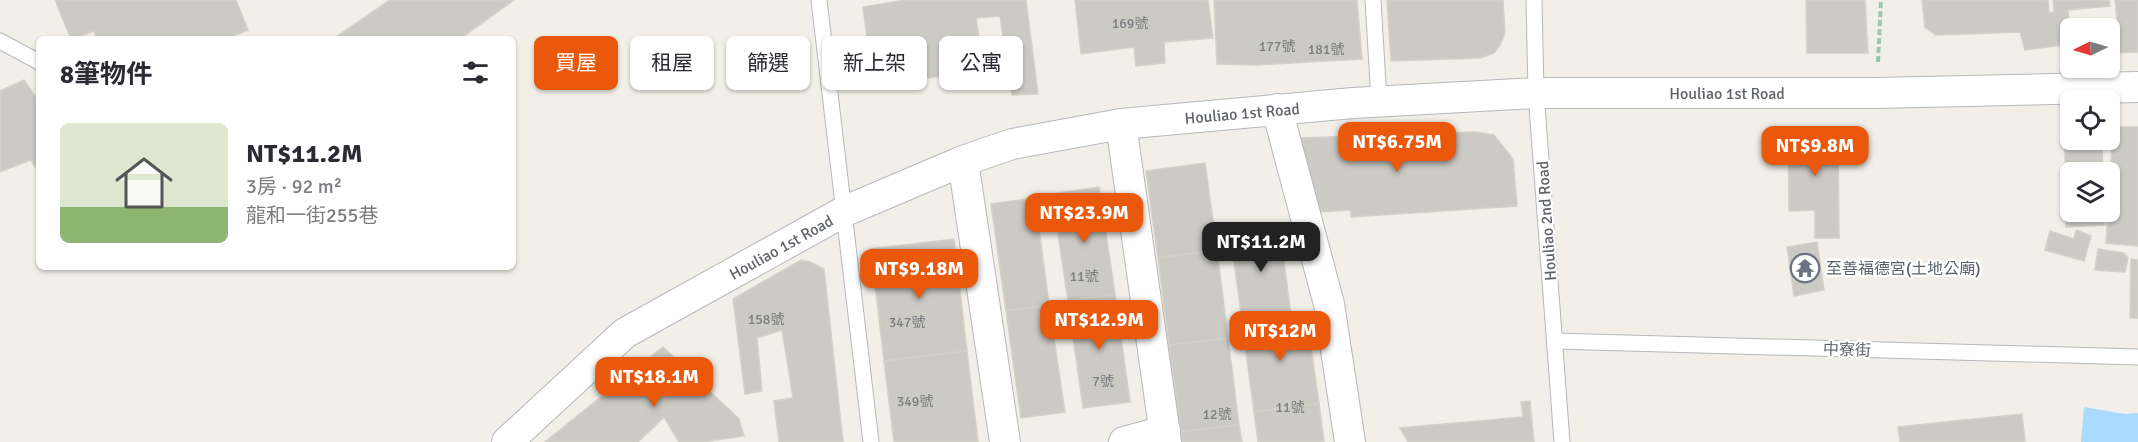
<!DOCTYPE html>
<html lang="zh-TW">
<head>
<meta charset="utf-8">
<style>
  body { margin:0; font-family:Signika,"Noto Sans TC",sans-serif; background:#f7f7f7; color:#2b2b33; height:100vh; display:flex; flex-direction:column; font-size:22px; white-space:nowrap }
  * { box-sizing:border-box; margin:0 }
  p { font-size:20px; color:#7c7c81 }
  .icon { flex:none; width:33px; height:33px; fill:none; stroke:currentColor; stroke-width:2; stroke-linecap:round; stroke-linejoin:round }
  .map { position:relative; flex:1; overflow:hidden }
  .details { position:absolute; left:36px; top:36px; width:480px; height:234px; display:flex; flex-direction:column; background:#fff; border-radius:9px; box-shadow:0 2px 4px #0004 }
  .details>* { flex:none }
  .top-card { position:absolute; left:534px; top:36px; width:570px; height:54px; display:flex; gap:12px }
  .needle { width:39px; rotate:265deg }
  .fabs { position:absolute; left:2060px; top:18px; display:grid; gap:12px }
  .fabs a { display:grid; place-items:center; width:60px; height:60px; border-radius:9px; background:#fff; box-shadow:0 2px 4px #0004; font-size:30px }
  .price { position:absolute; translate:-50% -51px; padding:0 14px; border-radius:12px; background:#ea580c; color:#fff; font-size:20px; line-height:39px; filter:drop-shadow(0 2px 3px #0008) }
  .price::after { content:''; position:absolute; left:50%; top:36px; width:18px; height:14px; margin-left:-9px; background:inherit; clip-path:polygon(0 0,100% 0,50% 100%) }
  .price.selected { background:#222; color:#fff }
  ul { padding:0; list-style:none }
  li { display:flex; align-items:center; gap:18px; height:150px; padding:0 24px }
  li+li { border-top:2px solid #e1e1e2 }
  li span { display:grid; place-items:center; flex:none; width:168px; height:120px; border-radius:9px; color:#555 }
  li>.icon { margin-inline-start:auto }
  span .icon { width:72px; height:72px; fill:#fffc; stroke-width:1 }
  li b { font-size:26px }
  h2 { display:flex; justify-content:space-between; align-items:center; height:72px; padding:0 24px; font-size:26px }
  .pill { padding:0 21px; border-radius:9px; background:#fff; box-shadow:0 2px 4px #0004; font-size:21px; line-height:54px }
  .pill.selected { background:#ea580c; color:#fff }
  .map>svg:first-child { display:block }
</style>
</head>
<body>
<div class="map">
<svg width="2138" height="442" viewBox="0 0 2138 442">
  <rect width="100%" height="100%" fill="#f1efe8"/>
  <path fill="#aadaff" d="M 2084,407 L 2125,414 L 2138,413 L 2138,442 L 2081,442 Z"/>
  <g fill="#cccac5" stroke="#d6d1c6" stroke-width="1.5">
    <path d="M 55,0 L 236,0 L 248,30 L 224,39 L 97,39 L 94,31 L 71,39 Z"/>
    <path d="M 390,0 L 514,0 L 460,39 L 333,39 Z"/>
    <path d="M 905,0 L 1026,0 L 1038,94 L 1012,95 L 1000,16 L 976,18 L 981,49 L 939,56 L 941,76 L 874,87 L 863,7 Z"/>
    <path d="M 1075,0 L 1208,0 L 1213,38 L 1164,42 L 1165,63 L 1136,66 L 1134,47 L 1081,54 Z"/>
    <path d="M 1214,0 L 1357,0 L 1362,59 L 1256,65 L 1217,64 Z"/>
    <path d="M 1387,0 L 1503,0 L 1505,33 L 1500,45 L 1494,53 L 1480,58 L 1391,61 Z"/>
    <path d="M 1806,0 L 1865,0 L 1868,53 L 1807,53 Z"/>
    <path d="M 1922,0 L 2048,0 L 2049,13 L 2054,12 L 2053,0 L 2109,0 L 2110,6 L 2068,10 L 2070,44 L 2025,50 L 2020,32 L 1936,35 L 1925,27 Z"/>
    <path d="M 2115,0 L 2138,0 L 2138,52 L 2109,53 L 2109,31 L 2118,30 Z"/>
    <path d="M 24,80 L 39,102 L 39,173 L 31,160 L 0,172 L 0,91 Z"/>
    <path d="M 1788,127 L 1838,129 L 1839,238 L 1815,238 L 1815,210 L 1789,211 Z"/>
    <path d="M 2113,127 L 2138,127 L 2138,246 L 2106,243 Z"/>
    <path d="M 1475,132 L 1494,135 L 1513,159 L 1517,206 L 1351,217 L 1351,210 L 1300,213 L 1273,155 L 1272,139 Z"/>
    <path d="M 2102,146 L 2103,172 L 2070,172 L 2070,212 L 2104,212 L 2105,225 L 2066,227 L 2065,149 Z"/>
    <path d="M 1205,163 L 1217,250 L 1158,258 L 1146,171 Z"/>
    <path d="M 1099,187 L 1115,294 L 1068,301 L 1052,194 Z"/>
    <path d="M 1035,198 L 1049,305 L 1006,311 L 991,204 Z"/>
    <path d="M 1279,224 L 1291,315 L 1242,321 L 1230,231 Z"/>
    <path d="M 2076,230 L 2091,236 L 2084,261 L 2045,250 L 2050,231 L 2074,239 Z"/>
    <path d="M 954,239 L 967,351 L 884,361 L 871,249 Z"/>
    <path d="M 1817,242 L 1824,290 L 1794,296 L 1787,247 Z"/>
    <path d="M 2098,249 L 2124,253 L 2128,258 L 2125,272 L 2095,270 Z"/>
    <path d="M 1217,250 L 1228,338 L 1169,345 L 1158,258 Z"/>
    <path d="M 2131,259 L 2138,260 L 2138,318 L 2130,318 Z"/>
    <path d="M 801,260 L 810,262 L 824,269 L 843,442 L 779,442 L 774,401 L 793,398 L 782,330 L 757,338 L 762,391 L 745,394 L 733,299 Z"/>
    <path d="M 1115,294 L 1130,402 L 1083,408 L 1068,301 Z"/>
    <path d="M 1049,305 L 1065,412 L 1021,418 L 1006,311 Z"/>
    <path d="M 1306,313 L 1319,403 L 1254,412 L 1242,321 Z"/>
    <path d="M 1228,338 L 1239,425 L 1181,432 L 1169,345 Z"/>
    <path d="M 663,347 L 739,419 L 744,436 L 702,442 L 679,442 L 664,417 L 638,442 L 545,442 Z"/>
    <path d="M 967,351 L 978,442 L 894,442 L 884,361 Z"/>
    <path d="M 1530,401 L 1534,442 L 1408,442 L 1400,428 L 1523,417 L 1521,402 Z"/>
    <path d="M 1319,403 L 1324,442 L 1258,442 L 1254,412 Z"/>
    <path d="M 2022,414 L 2025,442 L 1900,442 L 1898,427 Z"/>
    <path d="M 1239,425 L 1242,442 L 1182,442 L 1181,432 Z"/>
  </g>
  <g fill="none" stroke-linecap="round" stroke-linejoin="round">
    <g stroke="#b5b8bc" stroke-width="17">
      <g id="service">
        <path d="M 819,0 L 871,442"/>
        <path d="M 1373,0 L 1379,101"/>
        <path d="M 1534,0 L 1536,93 L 1562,442"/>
        <path d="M 0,41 L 39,62"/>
        <path d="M 1555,341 L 2138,357"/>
      </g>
    </g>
    <g stroke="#b5b8bc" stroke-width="32">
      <g id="minor">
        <path d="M 1277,109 L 1329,304 L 1350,442"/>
        <path d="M 1121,124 L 1166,442"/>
        <path d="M 963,161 L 1005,442"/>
        <path d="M 507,442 L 625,333 L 845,211 L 963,161 L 1012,144 L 1121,124 L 1353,103 L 1536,93 L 1876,93 L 2138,87"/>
        <path d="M 1124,442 L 1165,431"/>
      </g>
    </g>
    <path stroke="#9cc7a9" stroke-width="4" stroke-dasharray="6 3" stroke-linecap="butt" d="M 1878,62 L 1881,0"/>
    <use href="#service" stroke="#fff" stroke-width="15"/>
    <use href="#minor" stroke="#fff" stroke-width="30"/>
  </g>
  <defs>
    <g id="temple-ring" transform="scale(1.5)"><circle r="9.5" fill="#fff" stroke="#6b7280" stroke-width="1.5"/><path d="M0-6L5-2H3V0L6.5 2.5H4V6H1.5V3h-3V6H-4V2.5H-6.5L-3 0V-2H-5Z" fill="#6b7280"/></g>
  </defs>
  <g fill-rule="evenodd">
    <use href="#temple-ring" x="1805" y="268"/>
  </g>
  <g text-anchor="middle" stroke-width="4.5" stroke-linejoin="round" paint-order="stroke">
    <g font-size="14" fill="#7a7d7f">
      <text x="1130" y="28">169號</text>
      <text x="1277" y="51">177號</text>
      <text x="1326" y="54">181號</text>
      <text x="1084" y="281">11號</text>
      <text x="766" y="324">158號</text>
      <text x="907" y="327">347號</text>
      <text x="1103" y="386">7號</text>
      <text x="915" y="406">349號</text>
      <text x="1290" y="412">11號</text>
      <text x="1217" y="419">12號</text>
    </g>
    <g font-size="16" fill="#5f6368" stroke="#fff">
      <text x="1727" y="99">Houliao 1st Road</text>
      <text transform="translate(1242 113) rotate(-5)" y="6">Houliao 1st Road</text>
      <text transform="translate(1546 221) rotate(-94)" y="6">Houliao 2nd Road</text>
      <text transform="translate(781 247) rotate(-29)" y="6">Houliao 1st Road</text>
      <text transform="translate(1847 349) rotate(2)" y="6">中寮街</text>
    </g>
    <g font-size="16" fill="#5b616d" stroke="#fff" text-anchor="start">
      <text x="1826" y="274">至善福德宮(土地公廟)</text>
    </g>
  </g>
</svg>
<div class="fabs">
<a><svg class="needle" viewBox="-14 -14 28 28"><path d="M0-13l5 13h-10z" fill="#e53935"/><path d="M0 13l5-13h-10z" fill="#7c7c81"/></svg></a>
<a><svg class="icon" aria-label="locate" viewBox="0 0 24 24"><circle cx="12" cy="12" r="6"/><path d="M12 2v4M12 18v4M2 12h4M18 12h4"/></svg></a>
<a><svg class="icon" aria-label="layers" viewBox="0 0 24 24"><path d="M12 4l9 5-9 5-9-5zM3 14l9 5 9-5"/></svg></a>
</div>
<b class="price" style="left:1397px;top:173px">NT$6.75M</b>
<b class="price" style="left:1815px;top:177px">NT$9.8M</b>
<b class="price" style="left:1084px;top:244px">NT$23.9M</b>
<b class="price selected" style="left:1261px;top:273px">NT$11.2M</b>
<b class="price" style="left:919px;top:300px">NT$9.18M</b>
<b class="price" style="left:1099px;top:351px">NT$12.9M</b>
<b class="price" style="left:1280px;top:362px">NT$12M</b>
<b class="price" style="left:654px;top:408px">NT$18.1M</b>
<div class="top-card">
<a class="pill selected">買屋</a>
<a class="pill">租屋</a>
<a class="pill">篩選</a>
<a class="pill">新上架</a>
<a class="pill">公寓</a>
</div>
<section class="details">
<h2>8筆物件<svg class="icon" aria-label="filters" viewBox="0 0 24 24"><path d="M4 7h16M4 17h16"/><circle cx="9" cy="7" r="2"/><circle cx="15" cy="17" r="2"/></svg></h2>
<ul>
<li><span style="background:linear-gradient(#dfe7d0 70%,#8fb573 0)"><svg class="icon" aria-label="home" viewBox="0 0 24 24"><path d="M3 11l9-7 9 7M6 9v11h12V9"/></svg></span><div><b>NT$11.2M</b><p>3房 · 92 m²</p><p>龍和一街255巷</p></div></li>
</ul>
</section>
</div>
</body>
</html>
